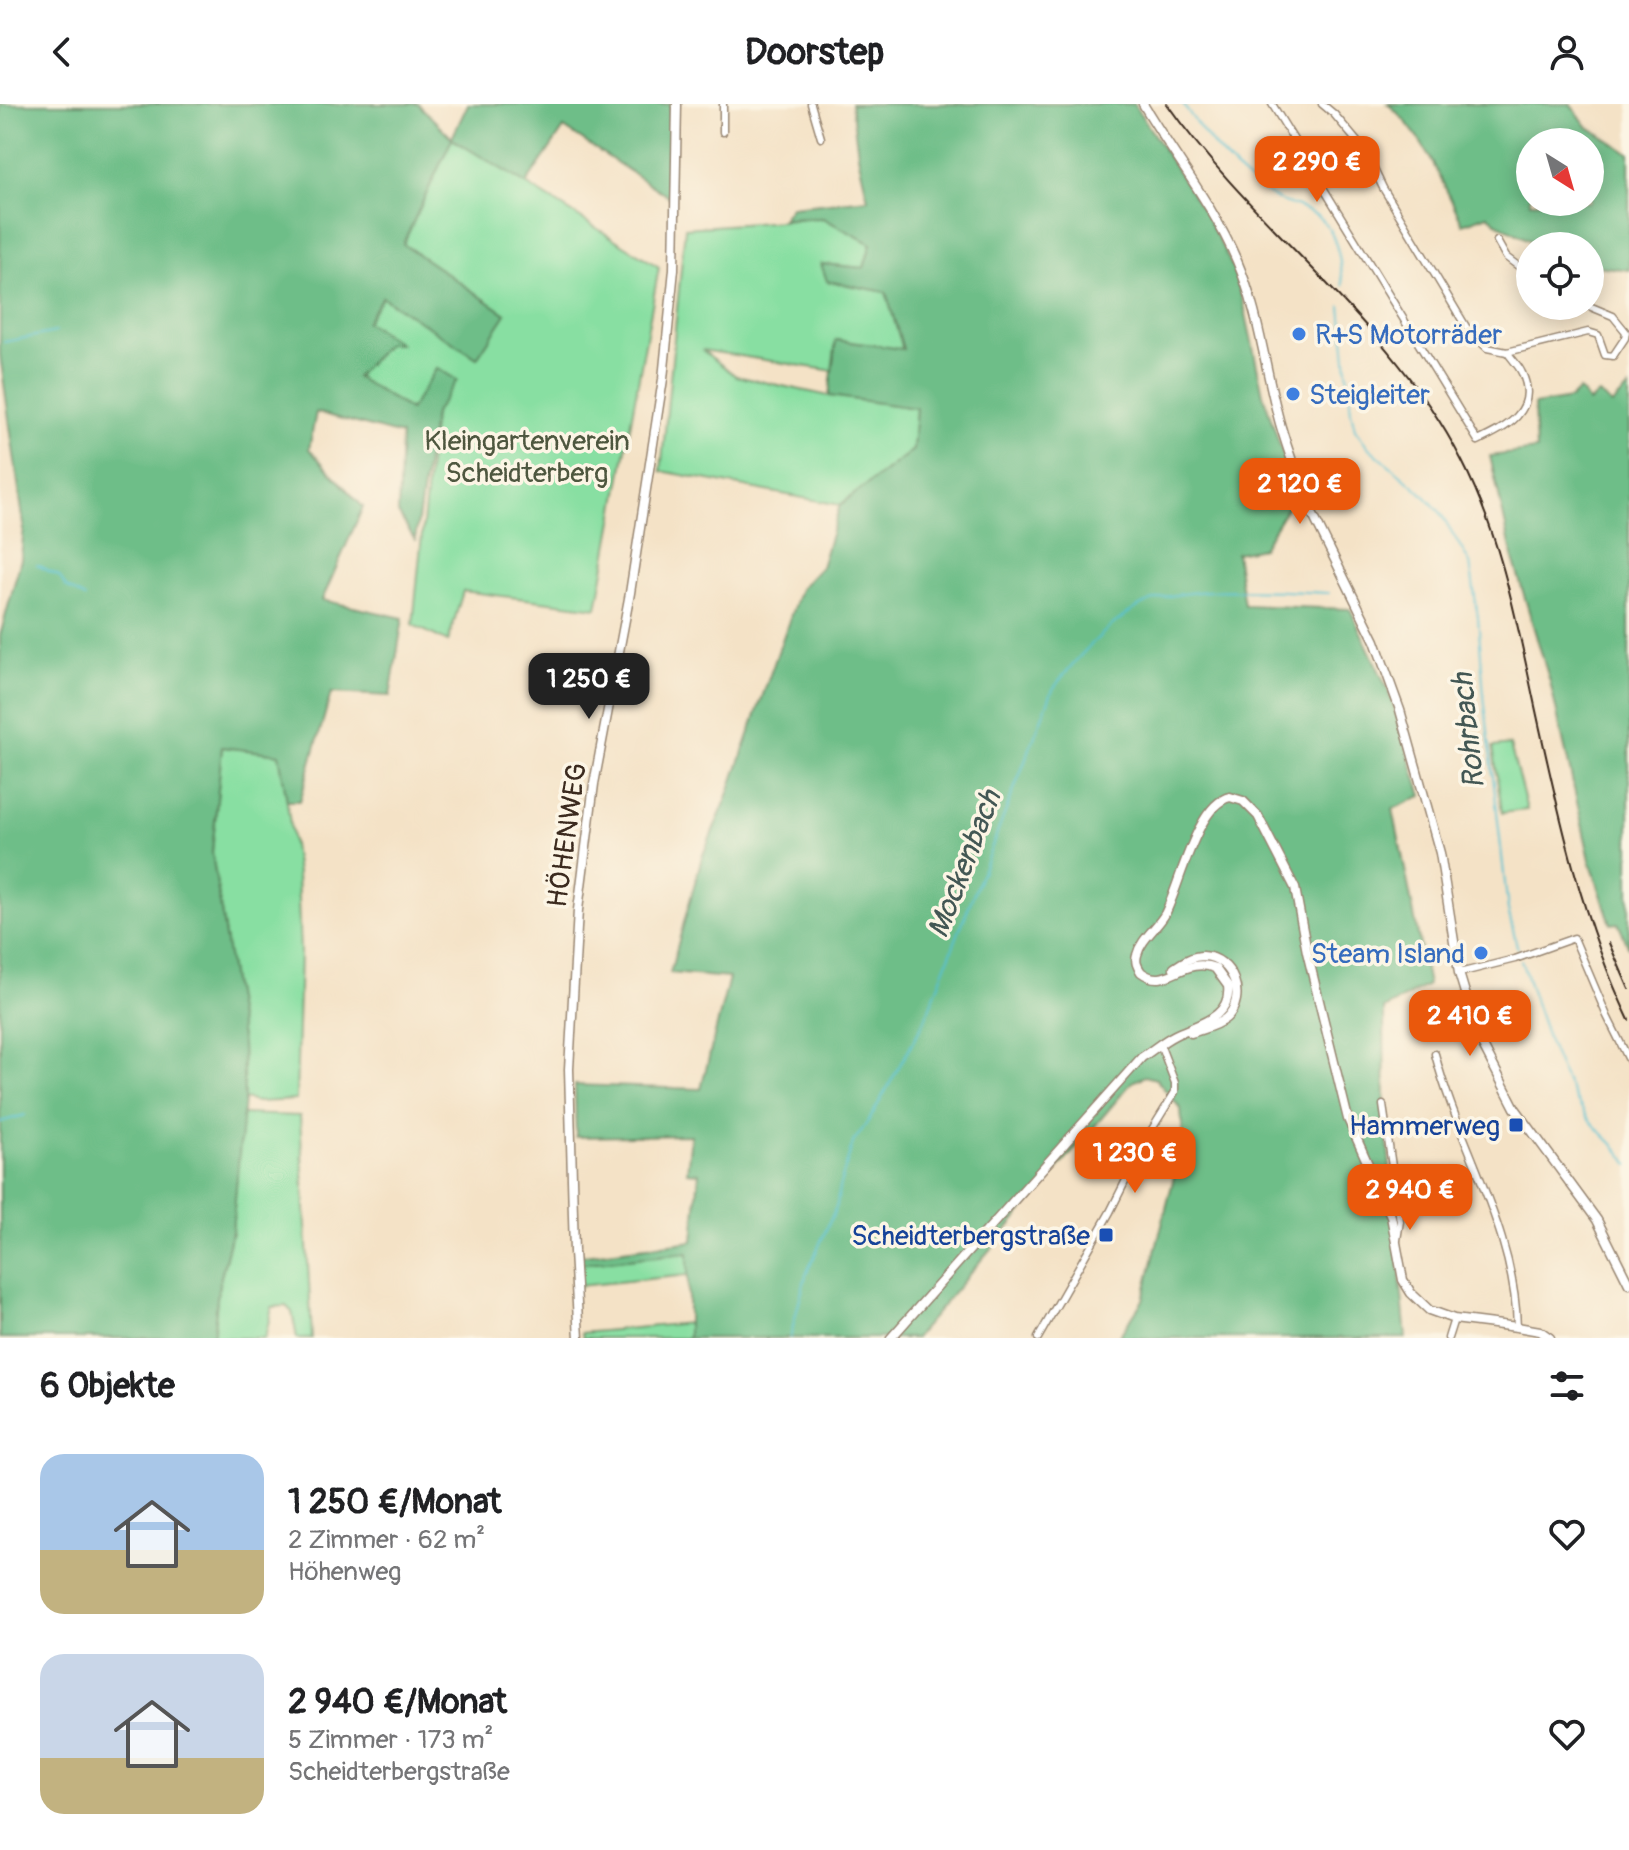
<!DOCTYPE html>
<html lang="de">
<head>
<meta charset="utf-8">
<style>
  body { margin:0; font-family:Pangolin,sans-serif; background:#f2f2f2; color:#202124; height:100vh; display:flex; flex-direction:column; font-size:30px; white-space:nowrap }
  * { box-sizing:border-box; margin:0 }
  p { font-size:26px; color:#757577 }
  .icon { flex:none; width:44px; height:44px; fill:none; stroke:currentColor; stroke-width:2; stroke-linecap:round; stroke-linejoin:round }
  .map { position:relative; height:1234px; overflow:hidden }
  .details { display:flex; flex-direction:column; background:#fff; flex:1 }
  .details>* { flex:none }
  .needle { width:52px; rotate:143deg }
  .buttons { position:absolute; left:1516px; top:24px; display:grid; gap:16px }
  .buttons a { display:grid; place-items:center; width:88px; height:88px; border-radius:50%; background:#fff; box-shadow:0 4px 20px #0003; font-size:40px }
  .price { position:absolute; translate:-50% -68px; padding:0 18px; border-radius:16px; background:#ea580c; color:#fff; font-size:26px; line-height:52px; filter:drop-shadow(0 2px 4px #0008) }
  .price::after { content:''; position:absolute; left:50%; top:48px; width:24px; height:18px; margin-left:-12px; background:inherit; clip-path:polygon(0 0,100% 0,50% 100%) }
  .price.current { background:#222; color:#fff }
  ul { padding:0; list-style:none }
  li { display:flex; align-items:center; gap:24px; height:200px; padding:0 40px }
  li span { display:grid; place-items:center; flex:none; width:224px; height:160px; border-radius:24px; color:#555 }
  li>.icon { margin-inline-start:auto }
  span .icon { width:96px; height:96px; fill:#fffc; stroke-width:1 }
  li b { font-size:34px }
  h2 { display:flex; justify-content:space-between; align-items:center; height:96px; padding:0 40px; font-size:34px }
  header { display:flex; justify-content:space-between; align-items:center; height:104px; padding:0 40px; background:#fff; font-size:36px; font-weight:700 }
  .map>svg:first-child { display:block }
</style>
</head>
<body>
<header><svg class="icon" aria-label="back" viewBox="0 0 24 24"><path d="M15 5l-7 7 7 7"/></svg>Doorstep<svg class="icon" aria-label="person" viewBox="0 0 24 24"><circle cx="12" cy="8" r="4"/><path d="M4 21q1-7 8-7t8 7"/></svg></header>
<div class="map">
<svg width="1629" height="1234" viewBox="0 0 1629 1234">
  <rect width="100%" height="100%" fill="#fcf5e5"/>
  <filter id="ink" filterUnits="userSpaceOnUse"><feTurbulence type="fractalNoise" baseFrequency=".0125" numOctaves="2"/><feDisplacementMap in="SourceGraphic" scale="16" xChannelSelector="R" yChannelSelector="G"/><feConvolveMatrix kernelMatrix="1 2 1 2 8 2 1 2 1" color-interpolation-filters="sRGB"/></filter>
  <filter id="wash" filterUnits="userSpaceOnUse"><feTurbulence type="fractalNoise" baseFrequency=".006" numOctaves="4" result="noise"/><feDisplacementMap in="SourceGraphic" scale="32" xChannelSelector="R" yChannelSelector="G"/><feGaussianBlur stdDeviation="1.8" result="paint"/><feColorMatrix in="noise" values="0 0 0 0 0 0 0 0 0 0 0 0 0 0 0 0 0 1.4 0 .05"/><feComposite in="paint" operator="in"/></filter>
  <g filter="url(#wash)">
    <rect width="100%" height="100%" fill="#f4e2c6"/>
    <g fill="#88dfa2" stroke="#628460" stroke-width="2">
      <path d="M 452,34 L 659,163 L 597,504 L 463,487 L 448,538 L 413,521 L 434,310 L 456,276 L 437,264 L 411,306 L 356,273 L 387,240 L 398,239 L 365,218 L 382,192 L 476,253 L 505,209 L 403,140 Z"/>
      <path d="M 823,114 L 871,139 L 864,164 L 822,160 L 828,177 L 886,188 L 903,246 L 836,236 L 834,267 L 702,246 L 736,272 L 829,292 L 916,304 L 913,346 L 840,401 L 661,367 L 685,124 Z"/>
      <path d="M 1510,641 L 1527,706 L 1502,709 L 1493,643 Z"/>
      <path d="M 222,643 L 280,649 L 297,769 L 300,848 L 296,996 L 257,998 L 244,995 L 242,941 L 212,749 Z"/>
      <path d="M 242,1010 L 300,1012 L 312,1234 L 297,1234 L 292,1208 L 286,1202 L 272,1203 L 265,1234 L 213,1234 L 218,1185 L 232,1128 Z"/>
      <path d="M 688,1148 L 688,1171 L 578,1182 L 577,1160 Z"/>
      <path d="M 688,1219 L 688,1234 L 583,1234 L 582,1229 Z"/>
    </g>
    <g fill="#6ebe88" stroke="#547453" stroke-width="2" fill-rule="evenodd">
      <path d="M 0,0 L 418,0 L 452,34 L 468,0 L 670,0 L 669,93 L 564,24 L 526,80 L 452,35 L 403,140 L 506,210 L 477,254 L 382,193 L 366,218 L 400,240 L 387,240 L 356,273 L 410,306 L 437,264 L 457,276 L 434,310 L 415,436 L 398,409 L 401,331 L 316,308 L 309,345 L 363,403 L 322,496 L 403,514 L 390,592 L 331,589 L 300,697 L 287,697 L 279,650 L 222,643 L 212,749 L 242,941 L 244,995 L 232,1128 L 218,1185 L 213,1234 L 0,1234 L 0,532 L 21,455 L 24,422 L 0,251 Z"/>
      <path d="M 851,0 L 1134,0 L 1207,113 L 1232,162 L 1244,201 L 1263,290 L 1297,394 L 1288,402 L 1262,444 L 1236,449 L 1244,501 L 1350,505 L 1388,586 L 1422,692 L 1393,705 L 1428,881 L 1384,905 L 1385,1010 L 1406,1234 L 1118,1234 L 1143,1196 L 1183,1037 L 1181,1005 L 1156,975 L 1145,972 L 1132,978 L 915,1234 L 688,1234 L 688,1149 L 577,1160 L 577,1152 L 693,1137 L 699,1069 L 687,1068 L 691,1031 L 576,1033 L 575,981 L 701,985 L 729,874 L 670,869 L 702,753 L 727,694 L 800,485 L 821,463 L 840,401 L 913,346 L 916,304 L 829,292 L 836,236 L 903,245 L 886,188 L 827,177 L 821,160 L 864,164 L 871,140 L 823,114 L 782,115 L 791,103 L 868,95 L 859,56 Z"/>
      <path d="M 1388,0 L 1570,0 L 1587,22 L 1629,49 L 1629,166 L 1590,161 L 1590,142 L 1540,142 L 1500,121 L 1488,111 L 1463,120 C 1442,79 1424,30 1388,0 ZM 1590,38 L 1590,98 L 1530,98 L 1530,38 Z"/>
      <path d="M 1629,284 L 1629,844 L 1618,819 L 1611,820 L 1591,760 L 1550,578 L 1513,454 L 1490,352 L 1536,346 L 1534,301 L 1570,295 L 1579,286 L 1589,298 L 1599,290 L 1612,301 Z"/>
    </g>
    <g fill="none" stroke-linecap="round" stroke-linejoin="round">
      <g stroke="#56c1d2" stroke-width="2">
        <path d="M 1183,0 C 1208,37 1234,70 1273,93 C 1288,102 1311,104 1323,117 C 1338,133 1341,160 1343,181"/>
        <path d="M 1341,202 L 1351,308 L 1355,325 L 1369,344 L 1419,386 L 1440,408 L 1470,459 L 1478,513 L 1484,592 L 1508,806 L 1519,850"/>
        <path d="M 4,238 L 56,228"/>
        <path d="M 37,461 L 59,472 L 66,483 L 85,494"/>
        <path d="M 1521,856 C 1538,908 1555,965 1585,1010 C 1598,1029 1618,1040 1629,1061"/>
        <path d="M 0,1018 L 25,1011"/>
        <path d="M 790,1234 L 806,1171 L 837,1101 L 839,1084 L 853,1039 L 871,1013 L 924,918 L 1053,585 C 1075,555 1106,522 1138,503 C 1180,479 1281,487 1329,489"/>
      </g>
    </g>
  </g>
  <g filter="url(#ink)">
    <g fill="none" stroke-linecap="round" stroke-linejoin="round">
      <g stroke="#988672" stroke-width="9">
        <g id="street">
          <path d="M 811,0 L 821,34"/>
          <path d="M 1272,0 L 1478,337 C 1505,324 1540,307 1522,269 C 1519,262 1512,255 1507,248"/>
          <path d="M 1322,0 L 1334,10 L 1365,47 L 1383,84 L 1468,226 L 1487,244 L 1507,248 L 1588,228 L 1598,231 L 1605,251 L 1613,252 L 1625,234 L 1626,228 L 1613,212 L 1589,202"/>
          <path d="M 723,28 L 723,0"/>
          <path d="M 1497,137 L 1506,153 L 1530,171"/>
          <path d="M 1459,869 L 1515,855 L 1574,834 L 1607,912 L 1629,956"/>
          <path d="M 1435,950 C 1459,1042 1515,1126 1517,1223"/>
          <path d="M 1383,1001 L 1400,1117 L 1397,1136"/>
          <path d="M 1038,1234 L 1110,1108 L 1149,1030 L 1175,988 L 1175,979 L 1160,940"/>
          <path d="M 1448,1234 L 1454,1215"/>
        </g>
      </g>
      <g stroke="#988672" stroke-width="11">
        <g id="secondary">
          <path d="M 1143,0 C 1174,52 1213,101 1237,157 C 1260,210 1265,268 1281,323 C 1289,350 1299,377 1309,403 L 1375,537 L 1400,606 L 1440,749 L 1459,869 L 1478,932 L 1515,1004 L 1597,1116 L 1629,1180"/>
          <path d="M 1174,864 C 1183,858 1192,852 1203,852 C 1233,853 1248,894 1226,914 C 1217,922 1202,925 1191,929"/>
          <path d="M 579,1234 L 574,1148 L 569,965 L 578,806 L 594,680 L 630,489 L 663,275 L 674,165 L 677,0"/>
          <path d="M 891,1234 L 1142,953 C 1153,946 1163,937 1175,931 C 1197,920 1232,914 1228,882 L 1215,864 C 1183,851 1167,888 1141,868 C 1137,862 1135,858 1137,851 C 1141,835 1157,824 1165,810 C 1180,781 1197,700 1230,693 L 1243,697 L 1258,712 L 1295,784 L 1307,848 L 1348,1015 L 1391,1112 L 1403,1176 L 1411,1189 L 1429,1206 L 1454,1215 L 1517,1223 L 1540,1227 L 1550,1234"/>
        </g>
      </g>
      <use href="#street" stroke="#fff" stroke-width="6"/>
      <use href="#secondary" stroke="#fff" stroke-width="8"/>
      <g stroke="#3b2a1e" stroke-width="2">
        <path d="M 1167,0 C 1256,127 1391,217 1462,357 C 1500,431 1516,513 1533,593 C 1557,703 1580,814 1629,916"/>
        <path d="M 1609,839 L 1629,885"/>
      </g>
    </g>
  </g>
  <g fill="#3f7fe0" stroke="#fcf5e5" stroke-width="3">
    <circle cx="1299" cy="230" r="8"/>
    <circle cx="1293" cy="290" r="8"/>
    <circle cx="1481" cy="849" r="8"/>
  </g>
  <g fill="#1a4fb4" stroke="#fcf5e5" stroke-width="3">
    <rect x="1508" y="1013" width="16" height="16" rx="4"/>
    <rect x="1098" y="1123" width="16" height="16" rx="4"/>
  </g>
  <g text-anchor="middle" stroke-width="7" stroke-linejoin="round" paint-order="stroke">
    <g font-size="28" fill="#366cbe" stroke="#fcf5e5" text-anchor="start">
      <text x="1315" y="240">R+S Motorräder</text>
      <text x="1309" y="300">Steigleiter</text>
      <text x="1465" y="859" text-anchor="end">Steam Island</text>
    </g>
    <g font-size="28" fill="#4e573f" stroke="#fcf5e5">
      <text x="527" y="346">Kleingartenverein<tspan x="527" dy="32">Scheidterberg</tspan></text>
    </g>
    <g font-size="28" fill="#3b2a1e" stroke="#fcf5e5">
      <text transform="translate(566 731) rotate(-82)" y="10">HÖHENWEG</text>
    </g>
    <g font-size="28" fill="#164399" stroke="#fcf5e5" text-anchor="end">
      <text x="1500" y="1031">Hammerweg</text>
      <text x="1090" y="1141">Scheidterbergstraße</text>
    </g>
    <g font-size="30" font-style="italic" fill="#435754" stroke="#fcf5e5">
      <text transform="translate(1468 627) rotate(-96)" y="10">Rohrbach</text>
      <text transform="translate(964 760) rotate(-69)" y="10">Mockenbach</text>
    </g>
  </g>
</svg>
<div class="buttons">
<a><svg class="needle" viewBox="-14 -14 28 28"><path d="M0-13l5 13h-10z" fill="#e53935"/><path d="M0 13l5-13h-10z" fill="#757577"/></svg></a>
<a><svg class="icon" aria-label="locate" viewBox="0 0 24 24"><circle cx="12" cy="12" r="6"/><path d="M12 2v4M12 18v4M2 12h4M18 12h4"/></svg></a>
</div>
<b class="price" style="left:1317px;top:100px">2 290 €</b>
<b class="price" style="left:1300px;top:422px">2 120 €</b>
<b class="price current" style="left:589px;top:617px">1 250 €</b>
<b class="price" style="left:1470px;top:954px">2 410 €</b>
<b class="price" style="left:1135px;top:1091px">1 230 €</b>
<b class="price" style="left:1410px;top:1128px">2 940 €</b>
</div>
<section class="details">
<h2>6 Objekte<svg class="icon" aria-label="filters" viewBox="0 0 24 24"><path d="M4 7h16M4 17h16"/><circle cx="9" cy="7" r="2"/><circle cx="15" cy="17" r="2"/></svg></h2>
<ul>
<li><span style="background:linear-gradient(#a9c7e8 60%,#c2b280 0)"><svg class="icon" aria-label="home" viewBox="0 0 24 24"><path d="M3 11l9-7 9 7M6 9v11h12V9"/></svg></span><div><b>1 250 €/Monat</b><p>2 Zimmer · 62 m²</p><p>Höhenweg</p></div><svg class="icon" aria-label="heart" viewBox="0 0 24 24"><path d="M12 20l-8-8c-3-5 5-10 8-4 3-6 11-1 8 4z"/></svg></li>
<li><span style="background:linear-gradient(#c9d6e8 65%,#c2b280 0)"><svg class="icon" aria-label="home" viewBox="0 0 24 24"><path d="M3 11l9-7 9 7M6 9v11h12V9"/></svg></span><div><b>2 940 €/Monat</b><p>5 Zimmer · 173 m²</p><p>Scheidterbergstraße</p></div><svg class="icon" aria-label="heart" viewBox="0 0 24 24"><path d="M12 20l-8-8c-3-5 5-10 8-4 3-6 11-1 8 4z"/></svg></li>
</ul>
</section>
</body>
</html>
